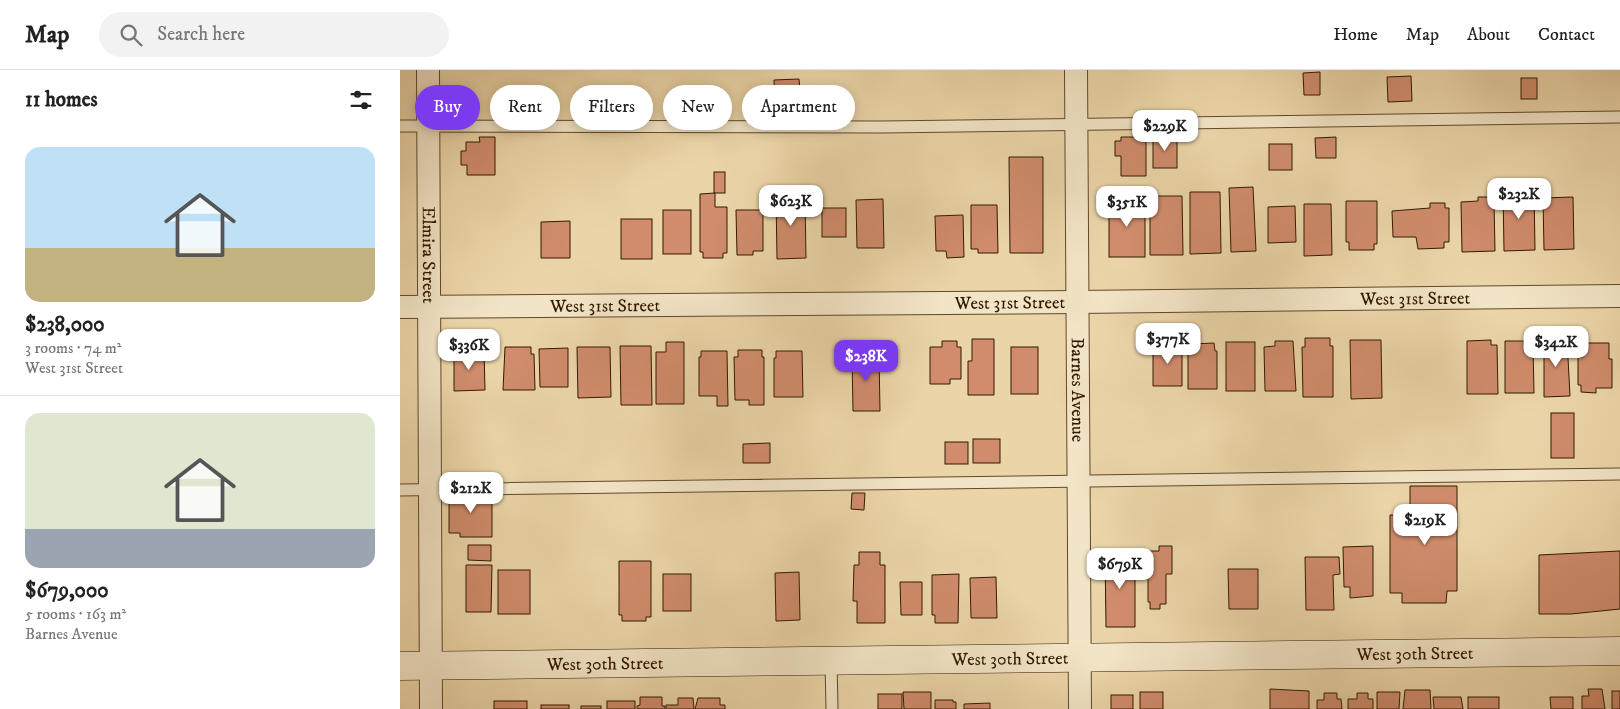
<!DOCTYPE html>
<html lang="en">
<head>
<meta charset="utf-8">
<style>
  body { margin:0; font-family:"IM FELL DW Pica",serif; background:#f2f2f2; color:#222; height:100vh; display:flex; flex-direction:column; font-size:19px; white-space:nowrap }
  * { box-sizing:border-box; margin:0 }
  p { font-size:16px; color:#767676 }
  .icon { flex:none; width:28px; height:28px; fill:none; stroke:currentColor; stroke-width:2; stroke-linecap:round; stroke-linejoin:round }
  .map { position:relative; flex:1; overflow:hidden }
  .drawer { display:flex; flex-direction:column; background:#fff; width:400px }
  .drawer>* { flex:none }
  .banner { position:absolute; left:15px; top:15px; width:475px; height:45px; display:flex; gap:10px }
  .price { position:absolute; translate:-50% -42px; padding:0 11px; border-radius:10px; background:#fff; color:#222; font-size:16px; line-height:32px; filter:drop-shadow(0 1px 2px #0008) }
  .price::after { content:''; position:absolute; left:50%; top:30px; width:15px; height:11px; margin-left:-8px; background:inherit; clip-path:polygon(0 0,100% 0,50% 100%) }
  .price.on { background:#7c3aed; color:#fff }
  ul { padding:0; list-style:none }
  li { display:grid; align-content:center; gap:10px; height:265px; padding:0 25px }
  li+li { border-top:1px solid #e0e0e0 }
  li span { display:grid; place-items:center; height:155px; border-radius:15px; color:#555 }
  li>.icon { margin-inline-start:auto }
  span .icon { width:90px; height:90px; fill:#fffc; stroke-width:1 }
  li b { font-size:21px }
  h2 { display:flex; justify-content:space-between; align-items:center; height:60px; padding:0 25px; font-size:21px }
  .pill { padding:0 18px; border-radius:22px; background:#fff; box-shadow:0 2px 12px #0003; font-size:18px; line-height:45px }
  .pill.on { background:#7c3aed; color:#fff }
  header { display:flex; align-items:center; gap:30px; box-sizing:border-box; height:70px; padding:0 25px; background:#fff; border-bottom:1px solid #e0e0e0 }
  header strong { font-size:24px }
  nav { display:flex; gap:28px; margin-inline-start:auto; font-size:18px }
  .search { width:350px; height:45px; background:#f2f2f2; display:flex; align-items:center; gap:12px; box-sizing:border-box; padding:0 18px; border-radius:28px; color:#767676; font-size:19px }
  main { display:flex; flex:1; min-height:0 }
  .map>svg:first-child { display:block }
</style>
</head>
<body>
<header>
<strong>Map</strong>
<div class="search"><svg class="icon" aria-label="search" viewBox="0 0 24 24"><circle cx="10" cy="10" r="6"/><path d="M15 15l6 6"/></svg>Search here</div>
<nav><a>Home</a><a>Map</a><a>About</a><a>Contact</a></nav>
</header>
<main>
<section class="drawer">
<h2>11 homes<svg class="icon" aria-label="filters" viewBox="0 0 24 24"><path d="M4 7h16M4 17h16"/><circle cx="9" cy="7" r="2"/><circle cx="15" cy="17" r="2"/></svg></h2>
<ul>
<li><span style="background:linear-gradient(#bfe0f5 65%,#c2b280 0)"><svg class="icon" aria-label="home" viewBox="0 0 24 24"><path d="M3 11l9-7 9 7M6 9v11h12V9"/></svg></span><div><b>$238,000</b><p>3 rooms · 74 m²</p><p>West 31st Street</p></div></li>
<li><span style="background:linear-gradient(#dfe7d0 75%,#9aa5b1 0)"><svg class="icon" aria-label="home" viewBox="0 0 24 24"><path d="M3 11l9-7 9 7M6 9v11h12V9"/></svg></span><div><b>$679,000</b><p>5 rooms · 163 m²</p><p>Barnes Avenue</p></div></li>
</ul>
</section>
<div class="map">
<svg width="1220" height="639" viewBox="0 0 1220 639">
  <rect width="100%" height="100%" fill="#ebd5a8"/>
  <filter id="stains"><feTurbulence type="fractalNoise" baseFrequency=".004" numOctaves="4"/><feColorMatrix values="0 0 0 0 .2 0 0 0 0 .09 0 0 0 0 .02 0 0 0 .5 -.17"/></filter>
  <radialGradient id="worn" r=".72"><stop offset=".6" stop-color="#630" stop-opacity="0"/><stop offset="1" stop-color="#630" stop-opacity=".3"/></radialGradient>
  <g fill="#d08c6c" stroke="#321a01">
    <path d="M 920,2 L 920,25 L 904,25 L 903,3 Z"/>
    <path d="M 1011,6 L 1012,31 L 988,32 L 987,7 Z"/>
    <rect x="1121" y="8" width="16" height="21"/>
    <path d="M 399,9 L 401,32 L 375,34 L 374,10 Z"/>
    <rect x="753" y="65" width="24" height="33"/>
    <path d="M 79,67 L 95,67 L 95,105 L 67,105 L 67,95 L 61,95 L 61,81 L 66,81 L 66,72 L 80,72 Z"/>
    <path d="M 721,67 L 746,67 L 746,106 L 721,106 L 721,86 L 715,86 L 715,71 L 721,71 Z"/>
    <path d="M 936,67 L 936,88 L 916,88 L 915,68 Z"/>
    <rect x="869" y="74" width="23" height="26"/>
    <path d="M 609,87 L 643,87 L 643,183 L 610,183 Z"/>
    <rect x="314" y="102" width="11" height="21"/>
    <path d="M 853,117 L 856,181 L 831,182 L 829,118 Z"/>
    <path d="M 1134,119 L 1135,180 L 1104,181 L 1103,120 Z"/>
    <path d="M 790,122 L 820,122 L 821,183 L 790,184 Z"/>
    <path d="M 315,123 L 315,137 L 327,137 L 327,183 L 323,183 L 323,188 L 303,188 L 303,182 L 300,182 L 300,124 Z"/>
    <path d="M 376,126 L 405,126 L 406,188 L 377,189 Z"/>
    <path d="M 750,126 L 782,126 L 783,185 L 750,185 Z"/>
    <path d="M 1078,127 L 1092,127 L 1092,132 L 1094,132 L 1095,181 L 1062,182 L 1061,132 L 1078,131 Z"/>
    <path d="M 1173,127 L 1174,179 L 1144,180 L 1143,128 Z"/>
    <path d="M 483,129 L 484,178 L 457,178 L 456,130 Z"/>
    <rect x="709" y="130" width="36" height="57"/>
    <path d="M 946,131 L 977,131 L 977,174 L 974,174 L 974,180 L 949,180 L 949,172 L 946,172 Z"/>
    <path d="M 1030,133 L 1045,133 L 1045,138 L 1049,138 L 1049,172 L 1044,172 L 1044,178 L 1018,179 L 1016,167 L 993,167 L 992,141 L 1030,138 Z"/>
    <path d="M 904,134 L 931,134 L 932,185 L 904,186 Z"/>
    <path d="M 571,135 L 597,135 L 598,183 L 578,183 L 578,179 L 571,179 Z"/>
    <path d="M 895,136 L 896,172 L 868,173 L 868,137 Z"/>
    <rect x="422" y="138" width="24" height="29"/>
    <rect x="263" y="140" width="28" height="44"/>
    <path d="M 336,140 L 363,140 L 363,181 L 353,181 L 353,185 L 337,185 Z"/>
    <path d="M 563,145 L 564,187 L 547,188 L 546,181 L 536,181 L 535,146 Z"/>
    <rect x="221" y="149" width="31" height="40"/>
    <path d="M 170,151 L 170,188 L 141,188 L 141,152 Z"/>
    <path d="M 905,268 L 930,268 L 930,276 L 933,276 L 933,327 L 903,327 L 902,277 L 905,277 Z"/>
    <path d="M 572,269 L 594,269 L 594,325 L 568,325 L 568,291 L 572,291 Z"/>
    <path d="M 1144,269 L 1167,269 L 1170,326 L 1144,327 Z"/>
    <path d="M 950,270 L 981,270 L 982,328 L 951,329 Z"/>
    <path d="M 1091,270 L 1091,275 L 1097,275 L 1098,324 L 1067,324 L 1067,271 Z"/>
    <path d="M 542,271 L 557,271 L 557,277 L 561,277 L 561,309 L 550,309 L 550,314 L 530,314 L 530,277 L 542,277 Z"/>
    <path d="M 875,271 L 893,271 L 896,321 L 865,321 L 864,277 L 875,276 Z"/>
    <path d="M 1105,271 L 1124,271 L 1124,276 L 1133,276 L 1134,323 L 1105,323 Z"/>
    <path d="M 266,272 L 284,272 L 284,334 L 256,334 L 256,282 L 266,282 Z"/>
    <path d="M 757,272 L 777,272 L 777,277 L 782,277 L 782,316 L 753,316 L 753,278 L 757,278 Z"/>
    <rect x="826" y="272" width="29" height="49"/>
    <path d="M 814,273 L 815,281 L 817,281 L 817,319 L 788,319 L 788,281 L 792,281 L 792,274 Z"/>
    <path d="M 1183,273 L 1209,273 L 1209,289 L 1212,289 L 1212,318 L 1196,318 L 1196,323 L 1181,322 L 1181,315 L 1178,315 L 1178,287 L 1183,287 Z"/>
    <path d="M 220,276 L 251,276 L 252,335 L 221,335 Z"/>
    <path d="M 105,277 L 131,277 L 131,284 L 134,284 L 135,320 L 103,320 Z"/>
    <path d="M 177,277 L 210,277 L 211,327 L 178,328 Z"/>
    <rect x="611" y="277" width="27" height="47"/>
    <path d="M 168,278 L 168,317 L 140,317 L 139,279 Z"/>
    <path d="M 84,280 L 85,320 L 54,321 L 54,281 Z"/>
    <path d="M 338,280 L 362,280 L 362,287 L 364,287 L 364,335 L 349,335 L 349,330 L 335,330 L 334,287 L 338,287 Z"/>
    <path d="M 459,280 L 476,280 L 477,286 L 479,286 L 480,341 L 453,341 L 452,287 L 459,287 Z"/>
    <path d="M 301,281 L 327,281 L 328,336 L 317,336 L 317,326 L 299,326 L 299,287 L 301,287 Z"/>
    <path d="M 376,281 L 402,281 L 403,327 L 374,327 L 374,288 L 376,288 Z"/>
    <rect x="1151" y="343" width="23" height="45"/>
    <rect x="573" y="369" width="27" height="24"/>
    <rect x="545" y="372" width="23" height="22"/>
    <path d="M 370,373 L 370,393 L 343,393 L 343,374 Z"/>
    <path d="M 1010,416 L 1057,416 L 1057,521 L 1047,521 L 1046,533 L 1002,533 L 1002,523 L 990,523 L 990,445 L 1010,445 Z"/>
    <path d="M 92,421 L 92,467 L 60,467 L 60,463 L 49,463 L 49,424 Z"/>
    <path d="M 452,423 L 465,423 L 464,440 L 451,439 Z"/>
    <path d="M 68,475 L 91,475 L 91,491 L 68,490 Z"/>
    <path d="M 759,476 L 772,476 L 772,504 L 766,504 L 766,534 L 760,534 L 760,539 L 750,539 L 750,532 L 748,532 L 748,481 L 759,481 Z"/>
    <path d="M 973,476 L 973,526 L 950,528 L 950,517 L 944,517 L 943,477 Z"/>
    <path d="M 1220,481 L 1220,539 L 1171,544 L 1139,544 L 1139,485 Z"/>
    <path d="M 459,482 L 480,482 L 480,495 L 485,495 L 485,553 L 457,553 L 457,531 L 453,531 L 454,495 L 459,495 Z"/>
    <path d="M 705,483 L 735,483 L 735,557 L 706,557 Z"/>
    <path d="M 905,487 L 939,487 L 940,504 L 933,505 L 934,540 L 906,540 Z"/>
    <path d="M 219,491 L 251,491 L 251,547 L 246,547 L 246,551 L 222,551 L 222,545 L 219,545 Z"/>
    <path d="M 66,495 L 92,495 L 91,542 L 66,542 Z"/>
    <path d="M 828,499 L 858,499 L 858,539 L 829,539 Z"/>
    <rect x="98" y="500" width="32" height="44"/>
    <path d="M 399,502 L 400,550 L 376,551 L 375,503 Z"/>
    <rect x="263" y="504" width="28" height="37"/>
    <path d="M 559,504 L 558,553 L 535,553 L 535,545 L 532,545 L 532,505 Z"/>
    <path d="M 596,507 L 597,548 L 571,548 L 570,508 Z"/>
    <path d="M 500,512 L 522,512 L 522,545 L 501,545 Z"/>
    <path d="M 870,619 L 909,621 L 909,639 L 870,639 Z"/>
    <path d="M 1188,619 L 1202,619 L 1205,639 L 1182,639 L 1182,626 L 1189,626 Z"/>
    <path d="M 1005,620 L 1030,620 L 1031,639 L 1003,639 Z"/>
    <rect x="1212" y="621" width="8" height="18"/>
    <path d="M 503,622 L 531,622 L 531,639 L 504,639 Z"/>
    <rect x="740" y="622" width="23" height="17"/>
    <path d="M 977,622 L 1000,622 L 999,639 L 977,639 Z"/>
    <path d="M 924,623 L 937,623 L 937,629 L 941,629 L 942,639 L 917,639 L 917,630 L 924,630 Z"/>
    <path d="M 957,623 L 968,623 L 968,629 L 973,629 L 973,639 L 948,639 L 948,629 L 957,629 Z"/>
    <rect x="478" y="624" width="24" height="15"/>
    <rect x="711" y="625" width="22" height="14"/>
    <path d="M 240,627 L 262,627 L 262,636 L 265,636 L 265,639 L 237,639 L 237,636 L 240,635 Z"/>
    <path d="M 1033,627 L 1061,627 L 1063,639 L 1034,639 Z"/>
    <rect x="1068" y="627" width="31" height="12"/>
    <path d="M 1150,627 L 1173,627 L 1173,639 L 1151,639 Z"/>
    <path d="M 278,628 L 293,628 L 294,639 L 266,639 L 266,635 L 278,635 Z"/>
    <path d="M 298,628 L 320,628 L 320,635 L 325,635 L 325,639 L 295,639 Z"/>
    <path d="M 535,630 L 553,630 L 553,632 L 556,632 L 556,639 L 535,639 Z"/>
    <rect x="94" y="631" width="33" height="8"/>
    <rect x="207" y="631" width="28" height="8"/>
    <path d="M 590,633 L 590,639 L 564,639 L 564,634 Z"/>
    <rect x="141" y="635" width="28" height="4"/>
    <rect x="181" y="636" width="20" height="3"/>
  </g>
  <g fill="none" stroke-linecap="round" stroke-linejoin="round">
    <g stroke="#60492b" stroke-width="13">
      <g id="lane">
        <path d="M 0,56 L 482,57 L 1220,47"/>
        <path d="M 0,420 L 1220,404"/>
        <path d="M 431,591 L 432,639"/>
      </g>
    </g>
    <g stroke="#60492b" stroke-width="24">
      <g id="street">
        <path id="s1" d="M 28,0 L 31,639"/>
        <path id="s2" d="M 676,0 L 680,639"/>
        <path id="s3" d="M 0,237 L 677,232 L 1220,226"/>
      </g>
    </g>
    <g stroke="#321a01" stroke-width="29">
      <g id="secondary">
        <path id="s4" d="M 0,596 L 1220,581"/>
      </g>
    </g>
    <use href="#lane" stroke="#f2e4c6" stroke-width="11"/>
    <use href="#street" stroke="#f2e4c6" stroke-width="22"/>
    <use href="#secondary" stroke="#f2e4c6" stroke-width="28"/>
  </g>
  <g text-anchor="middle" stroke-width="4" stroke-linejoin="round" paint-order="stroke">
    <g font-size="18" fill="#321a01" stroke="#f2e4c6">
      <text dy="6" stroke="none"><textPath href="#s1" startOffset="185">Elmira Street</textPath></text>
      <text dy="6" stroke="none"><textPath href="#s3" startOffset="1015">West 31st Street</textPath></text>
      <text dy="6" stroke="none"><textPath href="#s3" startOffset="610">West 31st Street</textPath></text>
      <text dy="6" stroke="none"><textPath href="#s3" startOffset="205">West 31st Street</textPath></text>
      <text dy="6" stroke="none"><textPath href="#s2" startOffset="320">Barnes Avenue</textPath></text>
      <text dy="6" stroke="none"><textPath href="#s4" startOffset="1015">West 30th Street</textPath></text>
      <text dy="6" stroke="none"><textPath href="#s4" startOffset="610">West 30th Street</textPath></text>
      <text dy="6" stroke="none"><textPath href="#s4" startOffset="205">West 30th Street</textPath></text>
    </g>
  </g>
  <rect width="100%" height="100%" filter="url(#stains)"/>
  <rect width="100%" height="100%" fill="url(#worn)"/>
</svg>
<b class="price" style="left:765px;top:82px">$229K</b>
<b class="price" style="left:1119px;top:150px">$232K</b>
<b class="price" style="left:391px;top:157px">$623K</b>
<b class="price" style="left:727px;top:158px">$351K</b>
<b class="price" style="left:768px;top:295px">$377K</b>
<b class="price" style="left:1156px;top:298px">$342K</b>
<b class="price" style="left:69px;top:301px">$336K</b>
<b class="price on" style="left:466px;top:312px">$238K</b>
<b class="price" style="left:71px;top:444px">$212K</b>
<b class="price" style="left:1025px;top:476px">$219K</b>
<b class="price" style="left:720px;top:520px">$679K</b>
<div class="banner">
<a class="pill on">Buy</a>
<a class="pill">Rent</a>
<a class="pill">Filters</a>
<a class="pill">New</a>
<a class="pill">Apartment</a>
</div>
</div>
</main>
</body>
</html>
